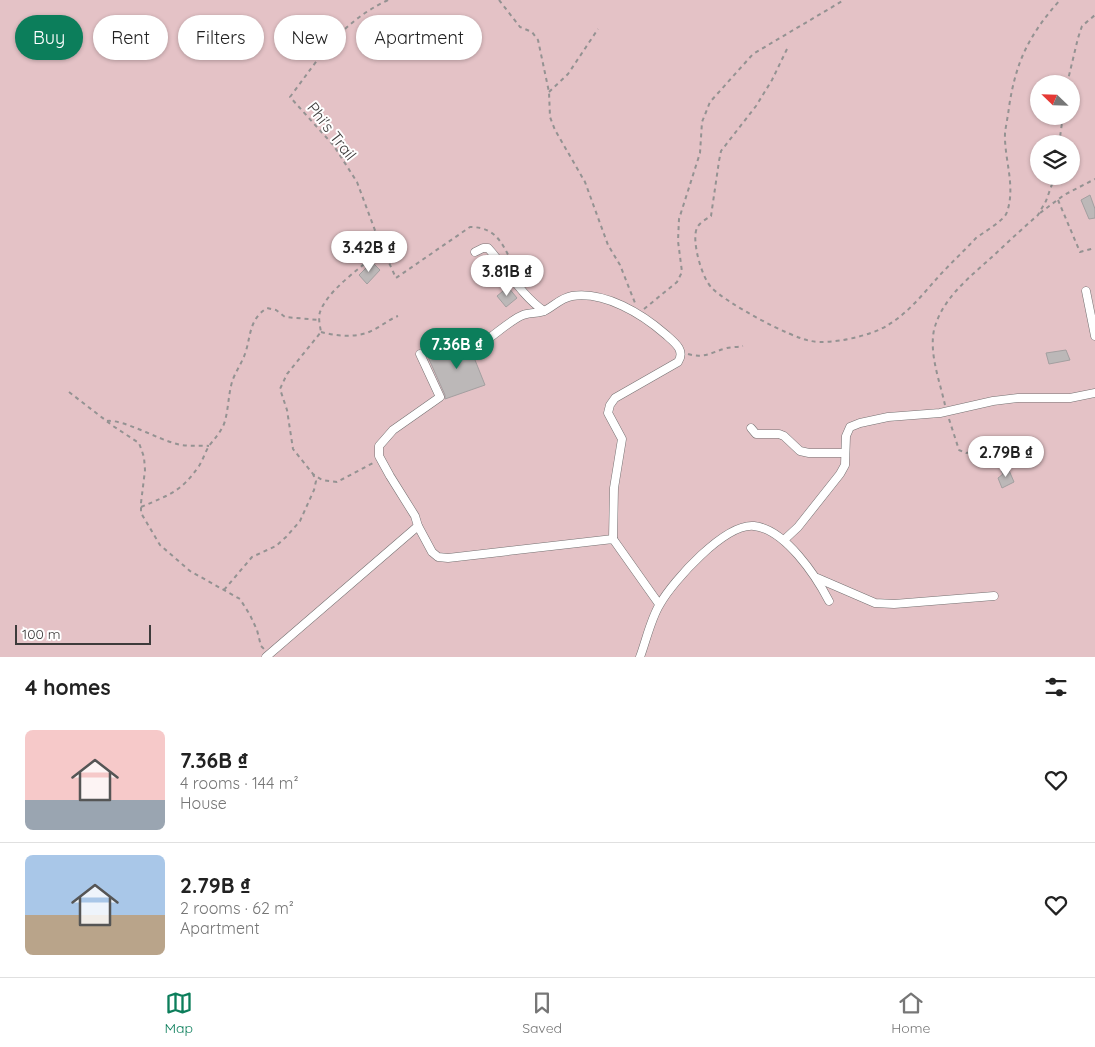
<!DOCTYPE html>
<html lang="en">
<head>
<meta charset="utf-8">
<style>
  body { margin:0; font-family:Quicksand,sans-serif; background:#f2f2f2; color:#222; height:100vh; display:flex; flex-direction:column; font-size:19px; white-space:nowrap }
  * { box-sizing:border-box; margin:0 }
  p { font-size:16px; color:#767676 }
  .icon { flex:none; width:28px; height:28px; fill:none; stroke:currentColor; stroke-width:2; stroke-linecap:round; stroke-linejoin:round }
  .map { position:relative; height:657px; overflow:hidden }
  .drawer { display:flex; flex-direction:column; background:#fff; flex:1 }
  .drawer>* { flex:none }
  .top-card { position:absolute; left:15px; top:15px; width:500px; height:45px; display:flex; gap:10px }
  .needle { width:32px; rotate:293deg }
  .controls { position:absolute; left:1030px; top:75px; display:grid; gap:10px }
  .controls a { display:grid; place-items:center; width:50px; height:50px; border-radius:50%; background:#fff; box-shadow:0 1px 4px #0004; font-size:25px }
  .scale { position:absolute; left:15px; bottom:12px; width:136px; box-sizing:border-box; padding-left:5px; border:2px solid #3d3b3b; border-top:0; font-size:14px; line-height:18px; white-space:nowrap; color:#3d3b3b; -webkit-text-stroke:4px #fff; paint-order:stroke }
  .price { position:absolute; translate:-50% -42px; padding:0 11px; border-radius:18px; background:#fff; color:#222; font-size:16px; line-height:32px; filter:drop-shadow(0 1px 2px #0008) }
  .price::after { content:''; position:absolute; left:50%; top:30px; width:15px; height:11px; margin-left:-8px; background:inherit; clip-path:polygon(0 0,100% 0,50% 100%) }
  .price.on { background:#0c7e5b; color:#fff }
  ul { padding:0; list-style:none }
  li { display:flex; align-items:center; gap:15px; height:125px; padding:0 25px }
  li+li { border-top:1px solid #e0e0e0 }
  li span { display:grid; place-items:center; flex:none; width:140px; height:100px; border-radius:8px; color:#555 }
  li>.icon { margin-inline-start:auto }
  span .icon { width:60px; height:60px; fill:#fffc; stroke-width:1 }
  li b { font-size:21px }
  h2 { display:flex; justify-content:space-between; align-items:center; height:60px; padding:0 25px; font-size:21px }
  .chip { padding:0 18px; border-radius:22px; background:#fff; box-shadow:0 1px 4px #0004; font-size:18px; line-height:45px }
  .chip.on { background:#0c7e5b; color:#fff }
  .menu { display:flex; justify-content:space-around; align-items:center; height:70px; border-top:1px solid #e0e0e0; background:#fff; font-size:14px; color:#767676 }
  .menu a { display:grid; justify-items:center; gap:2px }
  .menu .on { color:#0c7e5b }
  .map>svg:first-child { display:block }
</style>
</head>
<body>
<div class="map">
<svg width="1095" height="657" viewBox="0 0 1095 657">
  <rect width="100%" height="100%" fill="#f5f1f1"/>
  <path fill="#e4c2c6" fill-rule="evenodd" d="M 0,0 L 1095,0 L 1095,657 L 0,657 ZM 1039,84 L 1071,84 L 1071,116 L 1039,116 ZM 1039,144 L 1071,144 L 1071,176 L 1039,176 Z"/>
  <g fill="#bcb8b8" stroke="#a39fa0">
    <path d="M 1090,195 L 1095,209 L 1095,218 L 1089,219 L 1081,200 Z"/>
    <path d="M 372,262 L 380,270 L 367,284 L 359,275 Z"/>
    <path d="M 508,287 L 517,298 L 506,307 L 497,296 Z"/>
    <path d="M 467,340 L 485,385 L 445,399 L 445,395 L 428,357 Z"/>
    <path d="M 1066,350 L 1070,360 L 1049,364 L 1046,353 Z"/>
    <path d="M 1008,468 L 1014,482 L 1002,488 L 998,478 L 1003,474 L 1001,471 Z"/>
  </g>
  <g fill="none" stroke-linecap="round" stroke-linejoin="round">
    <g stroke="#757172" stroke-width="9">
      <g id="minor">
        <path d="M 475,252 L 483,248 L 488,248 C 507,269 521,295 544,311"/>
        <path d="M 1086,291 L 1095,336"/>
        <path d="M 485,341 C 496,334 512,319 523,315 C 530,312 539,314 546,310 C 555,305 561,298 572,296 C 605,291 642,314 665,334 C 674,342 686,350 678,362 L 615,398 L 610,405 L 608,413 L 622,439 L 614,488 L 613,539"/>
        <path d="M 420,354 L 440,397 L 393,430 L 379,446 L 379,456 L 390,476 L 415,516 L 418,526 L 432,552 L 438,557 L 448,558 L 613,539 L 659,604"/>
        <path d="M 751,428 L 756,434 L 779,434 L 784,436 L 800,451 L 809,453 L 845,453"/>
        <path d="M 784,540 L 798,527 L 840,474 L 845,465 L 846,436 L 850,427 L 860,423 L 888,417 L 940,413 L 993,401 L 1018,398 L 1070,398 L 1095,393"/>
        <path d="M 817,578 L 875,603 L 894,604 L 994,596"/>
        <path d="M 266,657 L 418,526"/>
        <path d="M 640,657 C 646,641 651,618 660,604 C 673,581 725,523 754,526 C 785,529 816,576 829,601"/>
      </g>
    </g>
    <g stroke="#949292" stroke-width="2" stroke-dasharray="4 4" stroke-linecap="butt">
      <path d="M 388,0 C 341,22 320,57 290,97 L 334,146 L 357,182 L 379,241 L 396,278 L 470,227 C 499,227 503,247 515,268"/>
      <path d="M 499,0 L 520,27 L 532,32 L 538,40 L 549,92 L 550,117 L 555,130 L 585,182 L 608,245 L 620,265 L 635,303"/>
      <path d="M 787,49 L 772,80 L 756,106 L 721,151 L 719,161 L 711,216 C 706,219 699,223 697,228 C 691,240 702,279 712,288 C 726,303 791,338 811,341 C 830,345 871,336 888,325 C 908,313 924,293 939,276 C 951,263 964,251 976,238 C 984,232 1005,220 1007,212 C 1016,186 1004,159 1005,133 C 1006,125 1008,116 1009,107 C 1016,61 1029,35 1060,0"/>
      <path d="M 1067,84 L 1078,38 L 1082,26 L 1095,15"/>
      <path d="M 549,92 L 568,74 L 598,29"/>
      <path d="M 1059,144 L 1063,116"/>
      <path d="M 1058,200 L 1080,252 L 1095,248"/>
      <path d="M 1040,213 L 1064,195 L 1095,179"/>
      <path d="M 370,259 C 354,273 327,292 320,312 C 318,318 320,326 321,332 L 287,374 L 280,389 L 287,410 L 293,449 L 313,474 L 322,480 L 337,482 L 373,463"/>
      <path d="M 644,309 L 677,282 L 682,272 L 678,241 L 679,219 L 700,153 L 702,122 L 710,102 L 753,54 L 844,0"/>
      <path d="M 321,332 C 336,336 354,338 369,332 C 379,328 388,320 398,316"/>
      <path d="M 688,354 C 704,359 712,352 727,348 C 732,347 738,347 743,346"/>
      <path d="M 69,392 L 113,426 L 139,443 L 144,457 L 145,470 L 141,503 L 141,513 L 160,545 L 190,571 L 240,599 L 250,615 L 257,630 L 261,646 L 264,649"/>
      <path d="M 945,405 C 940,382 929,354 934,330 C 942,298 970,277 993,256 C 1008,242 1023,228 1038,215 L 1046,201 L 1055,176"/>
      <path d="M 949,419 L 959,450 L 966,453 L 1012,443 L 1021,462"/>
      <path d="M 107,421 C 123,419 157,439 177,444 C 188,447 198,445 209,446"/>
      <path d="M 141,507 C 169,495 181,492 199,466 C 203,460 205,452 209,446 C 215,438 220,433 224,424 C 229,409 228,393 233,379 C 237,369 243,361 246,351 C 251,333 250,319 267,308 L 276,310 L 285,317 L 319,320"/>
      <path d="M 224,590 L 252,557 L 276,546 L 286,537 L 300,521 L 314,490 L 316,481 L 313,474"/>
    </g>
    <use href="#minor" stroke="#fff" stroke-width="8"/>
  </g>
  <g text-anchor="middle" stroke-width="4" stroke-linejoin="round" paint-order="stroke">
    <g font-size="16" fill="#3d3b3b" stroke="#fff">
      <text transform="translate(332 131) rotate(52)" y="6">Phi's Trail</text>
    </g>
  </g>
</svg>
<div class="controls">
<a><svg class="needle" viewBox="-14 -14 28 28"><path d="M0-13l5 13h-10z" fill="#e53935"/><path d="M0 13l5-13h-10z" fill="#767676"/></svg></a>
<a><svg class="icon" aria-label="layers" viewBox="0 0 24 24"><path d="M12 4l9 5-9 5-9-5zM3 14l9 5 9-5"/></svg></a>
</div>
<div class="scale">100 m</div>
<b class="price" style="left:369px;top:273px">3.42B ₫</b>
<b class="price" style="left:507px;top:297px">3.81B ₫</b>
<b class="price on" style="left:457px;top:370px">7.36B ₫</b>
<b class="price" style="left:1006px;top:478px">2.79B ₫</b>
<div class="top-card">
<a class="chip on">Buy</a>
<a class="chip">Rent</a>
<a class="chip">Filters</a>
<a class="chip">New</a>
<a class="chip">Apartment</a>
</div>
</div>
<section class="drawer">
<h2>4 homes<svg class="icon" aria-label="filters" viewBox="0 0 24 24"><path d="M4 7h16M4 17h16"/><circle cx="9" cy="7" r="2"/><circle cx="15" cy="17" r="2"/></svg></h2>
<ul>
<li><span style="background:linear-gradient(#f6c9c9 70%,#9aa5b1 0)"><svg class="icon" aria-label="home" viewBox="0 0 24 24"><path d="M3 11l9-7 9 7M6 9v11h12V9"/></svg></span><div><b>7.36B ₫</b><p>4 rooms · 144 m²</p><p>House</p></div><svg class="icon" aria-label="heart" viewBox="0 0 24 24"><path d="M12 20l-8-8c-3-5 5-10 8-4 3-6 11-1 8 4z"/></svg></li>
<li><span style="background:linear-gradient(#a9c7e8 60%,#b9a48a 0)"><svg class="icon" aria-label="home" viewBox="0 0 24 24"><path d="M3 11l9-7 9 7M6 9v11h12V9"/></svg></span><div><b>2.79B ₫</b><p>2 rooms · 62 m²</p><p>Apartment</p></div><svg class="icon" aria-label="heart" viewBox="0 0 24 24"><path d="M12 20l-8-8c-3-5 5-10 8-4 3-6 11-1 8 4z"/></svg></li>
</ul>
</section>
<nav class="menu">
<a class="on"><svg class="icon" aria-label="map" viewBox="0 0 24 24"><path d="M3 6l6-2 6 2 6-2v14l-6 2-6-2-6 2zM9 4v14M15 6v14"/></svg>Map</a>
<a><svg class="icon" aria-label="saved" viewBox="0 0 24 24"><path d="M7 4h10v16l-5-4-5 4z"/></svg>Saved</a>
<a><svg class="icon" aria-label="home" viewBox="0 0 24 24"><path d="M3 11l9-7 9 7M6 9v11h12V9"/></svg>Home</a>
</nav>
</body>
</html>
